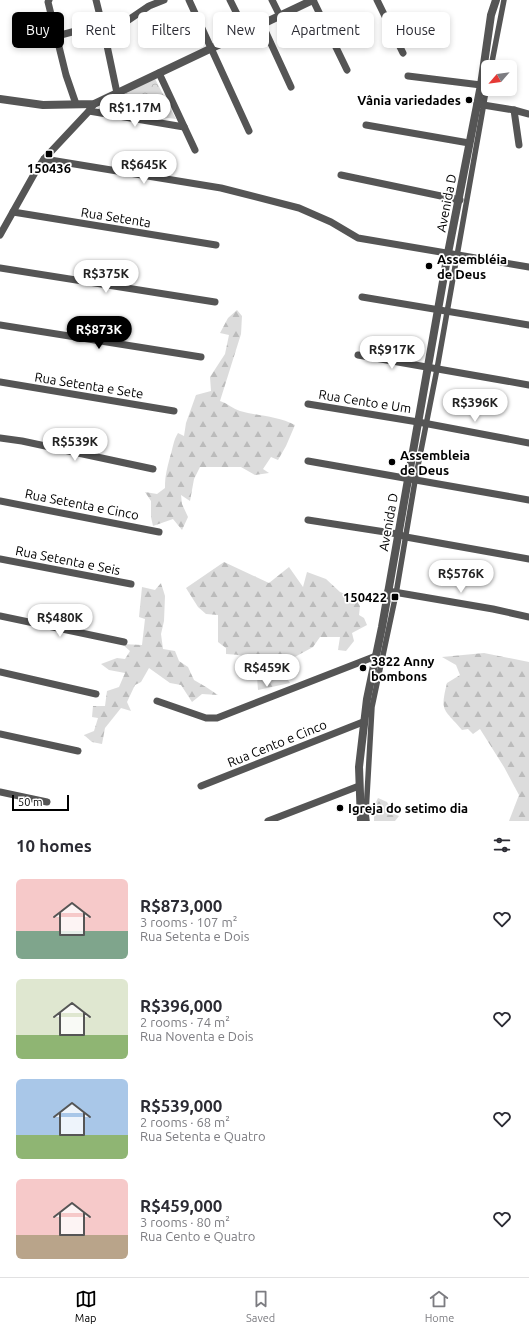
<!DOCTYPE html>
<html lang="en">
<head>
<meta charset="utf-8">
<style>
  body { margin:0; font-family:Ubuntu,sans-serif; background:#f2f2f3; color:#2b2b33; height:100vh; display:flex; flex-direction:column; font-size:15px; white-space:nowrap }
  * { box-sizing:border-box; margin:0 }
  p { font-size:13px; color:#7c7c81 }
  .icon { flex:none; width:22px; height:22px; fill:none; stroke:currentColor; stroke-width:2; stroke-linecap:round; stroke-linejoin:round }
  .map { position:relative; height:821px; overflow:hidden }
  .side { display:flex; flex-direction:column; background:#fff; flex:1 }
  .side>* { flex:none }
  .banner { position:absolute; left:12px; top:12px; width:505px; height:36px; display:flex; gap:8px }
  .needle { width:26px; rotate:242deg }
  .controls { position:absolute; left:481px; top:60px; display:grid; gap:8px }
  .controls a { display:grid; place-items:center; width:36px; height:36px; border-radius:6px; background:#fff; box-shadow:0 2px 6px #0003; font-size:20px }
  .scale { position:absolute; left:12px; bottom:10px; width:57px; box-sizing:border-box; padding-left:4px; border:2px solid #000; border-top:0; font-size:11px; line-height:14px; white-space:nowrap; color:#000; -webkit-text-stroke:3px #fff; paint-order:stroke }
  .price { position:absolute; translate:-50% -34px; padding:0 9px; border-radius:14px; background:#fff; color:#222; font-size:13px; line-height:26px; filter:drop-shadow(0 1px 2px #0008) }
  .price::after { content:''; position:absolute; left:50%; top:24px; width:12px; height:9px; margin-left:-6px; background:inherit; clip-path:polygon(0 0,100% 0,50% 100%) }
  .price.selected { background:#000; color:#fff }
  ul { padding:0; list-style:none }
  li { display:flex; align-items:center; gap:12px; height:100px; padding:0 16px }
  li span { display:grid; place-items:center; flex:none; width:112px; height:80px; border-radius:6px; color:#555 }
  li>.icon { margin-inline-start:auto }
  span .icon { width:48px; height:48px; fill:#fffc; stroke-width:1 }
  li b { font-size:17px }
  h2 { display:flex; justify-content:space-between; align-items:center; height:48px; padding:0 16px; font-size:17px }
  .chip { padding:0 14px; border-radius:6px; background:#fff; box-shadow:0 2px 6px #0003; font-size:14px; line-height:36px }
  .chip.selected { background:#000; color:#fff }
  .menu { display:flex; justify-content:space-around; align-items:center; height:56px; border-top:1px solid #e1e1e2; background:#fff; font-size:11px; color:#7c7c81 }
  .menu a { display:grid; justify-items:center; gap:2px }
  .menu .selected { color:#000 }
  .map>svg:first-child { display:block }
</style>
</head>
<body>
<div class="map">
<svg width="529" height="821" viewBox="0 0 529 821">
  <defs>
    <pattern id="forest-firs" width="22" height="20" patternUnits="userSpaceOnUse"><rect width="22" height="20" fill="#dcdcdc"/><path d="M5 1l3.5 6h-7zM16 11l3.5 6h-7z" fill="#bbb"/></pattern>
    <pattern id="park-crowns" width="20" height="18" patternUnits="userSpaceOnUse"><rect width="20" height="18" fill="#dcdcdc"/><path d="M2 6a3 3 0 1 1 6 0M12 15a3 3 0 1 1 6 0" fill="none" stroke="#bbb"/></pattern>
  </defs>
  <rect width="100%" height="100%" fill="#fff"/>
  <g fill="url(#forest-firs)">
    <path d="M 237,310 L 242,316 L 241,334 L 220,401 C 229,404 233,409 240,411 C 258,416 278,416 295,425 L 286,446 L 278,460 L 271,457 L 263,469 L 269,473 L 255,475 L 241,467 L 200,467 L 194,479 L 190,501 L 181,495 L 182,504 L 188,517 L 182,530 L 173,519 L 153,526 L 151,517 L 151,501 L 145,492 L 157,494 L 165,488 C 165,475 167,469 170,457 C 173,448 173,441 178,433 L 184,436 L 186,423 L 196,395 L 211,391 L 210,377 L 225,354 L 229,335 L 220,333 L 228,318 Z"/>
    <path d="M 224,562 L 269,583 L 289,567 L 303,587 L 307,572 L 326,579 L 340,592 L 355,598 L 360,606 L 359,615 L 364,618 L 367,625 L 352,633 L 354,641 L 346,651 L 338,650 L 340,637 L 320,637 L 313,647 L 293,658 L 299,673 L 284,674 L 290,683 L 258,690 C 256,662 257,655 226,654 L 226,648 L 218,642 L 218,615 L 206,614 L 198,607 L 186,588 Z"/>
    <path d="M 161,583 L 165,596 L 164,621 L 161,634 L 163,649 L 175,651 L 179,661 L 188,667 L 194,680 L 206,687 L 218,695 L 202,694 L 192,702 L 181,685 L 170,683 L 149,668 L 141,682 L 135,685 L 127,702 L 131,711 L 121,708 L 105,728 L 102,744 L 92,742 L 84,735 L 94,731 L 98,718 L 92,717 L 93,706 L 105,706 L 107,691 L 119,687 L 125,673 L 109,670 L 101,664 L 117,658 L 125,659 L 130,651 L 122,644 L 142,645 L 145,619 L 139,617 L 142,587 L 155,590 Z"/>
    <path d="M 484,653 L 529,662 L 529,821 L 509,821 L 519,795 L 504,767 L 480,729 L 473,734 L 468,729 L 462,730 C 443,708 440,712 447,683 L 460,675 L 456,665 L 442,657 Z"/>
    <path d="M 378,798 L 387,802 L 394,814 L 399,816 L 395,821 L 374,821 L 374,806 Z"/>
  </g>
  <path fill="url(#park-crowns)" d="M 154,77 L 176,119 L 98,109 Z"/>
  <g fill="none" stroke-linecap="round" stroke-linejoin="round">
    <g stroke="#555" stroke-width="5.5">
      <path d="M 491,67 L 504,0"/>
      <path d="M 367,821 L 366,813 L 372,707 L 396,594 L 415,481 L 437,369 L 488,80"/>
    </g>
    <g stroke="#555" stroke-width="7">
      <path d="M 49,0 L 48,2 L 66,75 L 76,104"/>
      <path d="M 96,0 L 105,36 L 117,93"/>
      <path d="M 189,0 L 249,131"/>
      <path d="M 230,0 L 246,32"/>
      <path d="M 272,0 L 280,16"/>
      <path d="M 313,0 L 347,70"/>
      <path d="M 377,0 L 403,53"/>
      <path d="M 262,24 L 291,87"/>
      <path d="M 57,36 L 102,24"/>
      <path d="M 105,36 L 149,6 L 164,0"/>
      <path d="M 159,73 L 195,150"/>
      <path d="M 408,76 L 481,85"/>
      <path d="M 477,104 L 514,110 L 529,114"/>
      <path d="M 514,110 L 519,145"/>
      <path d="M 89,111 L 184,127"/>
      <path d="M 366,125 L 469,143"/>
      <path d="M 44,159 L 221,188 L 299,208 L 331,222 L 358,238 L 529,267"/>
      <path d="M 341,175 L 460,200"/>
      <path d="M 13,212 L 216,245"/>
      <path d="M 0,235 L 37,169 L 44,159 L 89,111 L 94,104"/>
      <path d="M 0,268 L 215,302"/>
      <path d="M 362,297 L 529,325"/>
      <path d="M 0,325 L 201,357"/>
      <path d="M 358,355 L 529,385"/>
      <path d="M 0,382 L 174,411"/>
      <path d="M 308,404 L 418,422 L 529,443"/>
      <path d="M 0,438 L 22,441 L 153,469"/>
      <path d="M 308,461 L 529,500"/>
      <path d="M 0,501 L 159,532"/>
      <path d="M 308,520 L 398,534 L 406,537 L 529,559"/>
      <path d="M 0,559 L 131,584"/>
      <path d="M 388,591 L 493,609 L 529,617"/>
      <path d="M 0,616 L 124,642"/>
      <path d="M 0,672 L 96,694"/>
      <path d="M 157,701 L 206,718 L 217,718 L 376,656"/>
      <path d="M 0,734 L 78,751"/>
      <path d="M 201,786 L 363,722"/>
      <path d="M 0,792 L 47,802"/>
      <path d="M 268,821 L 359,786"/>
    </g>
    <g stroke="#555" stroke-width="8">
      <path d="M 0,99 L 43,105 L 94,104 L 313,0"/>
      <path d="M 361,821 L 359,767 L 367,699 L 382,627 L 448,253 L 481,85 L 491,15 L 496,0"/>
    </g>
  </g>
  <g fill="#000" stroke="#fff" stroke-width="1.5">
    <circle cx="469" cy="100" r="4"/>
    <rect x="45" y="150" width="8" height="8" rx="2"/>
    <circle cx="429" cy="266" r="4"/>
    <circle cx="392" cy="462" r="4"/>
    <rect x="391" y="593" width="8" height="8" rx="2"/>
    <circle cx="363" cy="668" r="4"/>
    <circle cx="340" cy="808" r="4"/>
  </g>
  <g text-anchor="middle" stroke-width="3.5" stroke-linejoin="round" paint-order="stroke">
    <g font-size="13" font-weight="bold" fill="#000" stroke="#fff" text-anchor="start">
      <text x="461" y="105" text-anchor="end">Vânia variedades</text>
      <text x="49" y="173" text-anchor="middle">150436</text>
      <text x="437" y="264">Assembléia<tspan x="437" dy="15">de Deus</tspan></text>
      <text x="400" y="460">Assembleia<tspan x="400" dy="15">de Deus</tspan></text>
      <text x="387" y="602" text-anchor="end">150422</text>
      <text x="371" y="666">3822 Anny<tspan x="371" dy="15">bombons</tspan></text>
      <text x="348" y="813">Igreja do setimo dia</text>
    </g>
    <g font-size="13" fill="#000" stroke="#fff">
      <text transform="translate(446 203) rotate(-79)" y="5">Avenida D</text>
      <text transform="translate(116 217) rotate(9)" y="5">Rua Setenta</text>
      <text transform="translate(89 385) rotate(9)" y="5">Rua Setenta e Sete</text>
      <text transform="translate(365 401) rotate(9)" y="5">Rua Cento e Um</text>
      <text transform="translate(82 504) rotate(11)" y="5">Rua Setenta e Cinco</text>
      <text transform="translate(388 522) rotate(-80)" y="5">Avenida D</text>
      <text transform="translate(68 560) rotate(11)" y="5">Rua Setenta e Seis</text>
      <text transform="translate(277 743) rotate(-22)" y="5">Rua Cento e Cinco</text>
    </g>
  </g>
</svg>
<div class="controls">
<a><svg class="needle" viewBox="-14 -14 28 28"><path d="M0-13l5 13h-10z" fill="#e53935"/><path d="M0 13l5-13h-10z" fill="#7c7c81"/></svg></a>
</div>
<div class="scale">50 m</div>
<b class="price" style="left:135px;top:128px">R$1.17M</b>
<b class="price" style="left:144px;top:185px">R$645K</b>
<b class="price" style="left:106px;top:294px">R$375K</b>
<b class="price selected" style="left:99px;top:350px">R$873K</b>
<b class="price" style="left:392px;top:370px">R$917K</b>
<b class="price" style="left:475px;top:423px">R$396K</b>
<b class="price" style="left:75px;top:462px">R$539K</b>
<b class="price" style="left:461px;top:594px">R$576K</b>
<b class="price" style="left:60px;top:638px">R$480K</b>
<b class="price" style="left:267px;top:688px">R$459K</b>
<div class="banner">
<a class="chip selected">Buy</a>
<a class="chip">Rent</a>
<a class="chip">Filters</a>
<a class="chip">New</a>
<a class="chip">Apartment</a>
<a class="chip">House</a>
</div>
</div>
<section class="side">
<h2>10 homes<svg class="icon" aria-label="filters" viewBox="0 0 24 24"><path d="M4 7h16M4 17h16"/><circle cx="9" cy="7" r="2"/><circle cx="15" cy="17" r="2"/></svg></h2>
<ul>
<li><span style="background:linear-gradient(#f6c9c9 65%,#7fa58c 0)"><svg class="icon" aria-label="home" viewBox="0 0 24 24"><path d="M3 11l9-7 9 7M6 9v11h12V9"/></svg></span><div><b>R$873,000</b><p>3 rooms · 107 m²</p><p>Rua Setenta e Dois</p></div><svg class="icon" aria-label="heart" viewBox="0 0 24 24"><path d="M12 20l-8-8c-3-5 5-10 8-4 3-6 11-1 8 4z"/></svg></li>
<li><span style="background:linear-gradient(#dfe7d0 70%,#8fb573 0)"><svg class="icon" aria-label="home" viewBox="0 0 24 24"><path d="M3 11l9-7 9 7M6 9v11h12V9"/></svg></span><div><b>R$396,000</b><p>2 rooms · 74 m²</p><p>Rua Noventa e Dois</p></div><svg class="icon" aria-label="heart" viewBox="0 0 24 24"><path d="M12 20l-8-8c-3-5 5-10 8-4 3-6 11-1 8 4z"/></svg></li>
<li><span style="background:linear-gradient(#a9c7e8 70%,#8fb573 0)"><svg class="icon" aria-label="home" viewBox="0 0 24 24"><path d="M3 11l9-7 9 7M6 9v11h12V9"/></svg></span><div><b>R$539,000</b><p>2 rooms · 68 m²</p><p>Rua Setenta e Quatro</p></div><svg class="icon" aria-label="heart" viewBox="0 0 24 24"><path d="M12 20l-8-8c-3-5 5-10 8-4 3-6 11-1 8 4z"/></svg></li>
<li><span style="background:linear-gradient(#f6c9c9 70%,#b9a48a 0)"><svg class="icon" aria-label="home" viewBox="0 0 24 24"><path d="M3 11l9-7 9 7M6 9v11h12V9"/></svg></span><div><b>R$459,000</b><p>3 rooms · 80 m²</p><p>Rua Cento e Quatro</p></div><svg class="icon" aria-label="heart" viewBox="0 0 24 24"><path d="M12 20l-8-8c-3-5 5-10 8-4 3-6 11-1 8 4z"/></svg></li>
</ul>
</section>
<nav class="menu">
<a class="selected"><svg class="icon" aria-label="map" viewBox="0 0 24 24"><path d="M3 6l6-2 6 2 6-2v14l-6 2-6-2-6 2zM9 4v14M15 6v14"/></svg>Map</a>
<a><svg class="icon" aria-label="saved" viewBox="0 0 24 24"><path d="M7 4h10v16l-5-4-5 4z"/></svg>Saved</a>
<a><svg class="icon" aria-label="home" viewBox="0 0 24 24"><path d="M3 11l9-7 9 7M6 9v11h12V9"/></svg>Home</a>
</nav>
</body>
</html>
